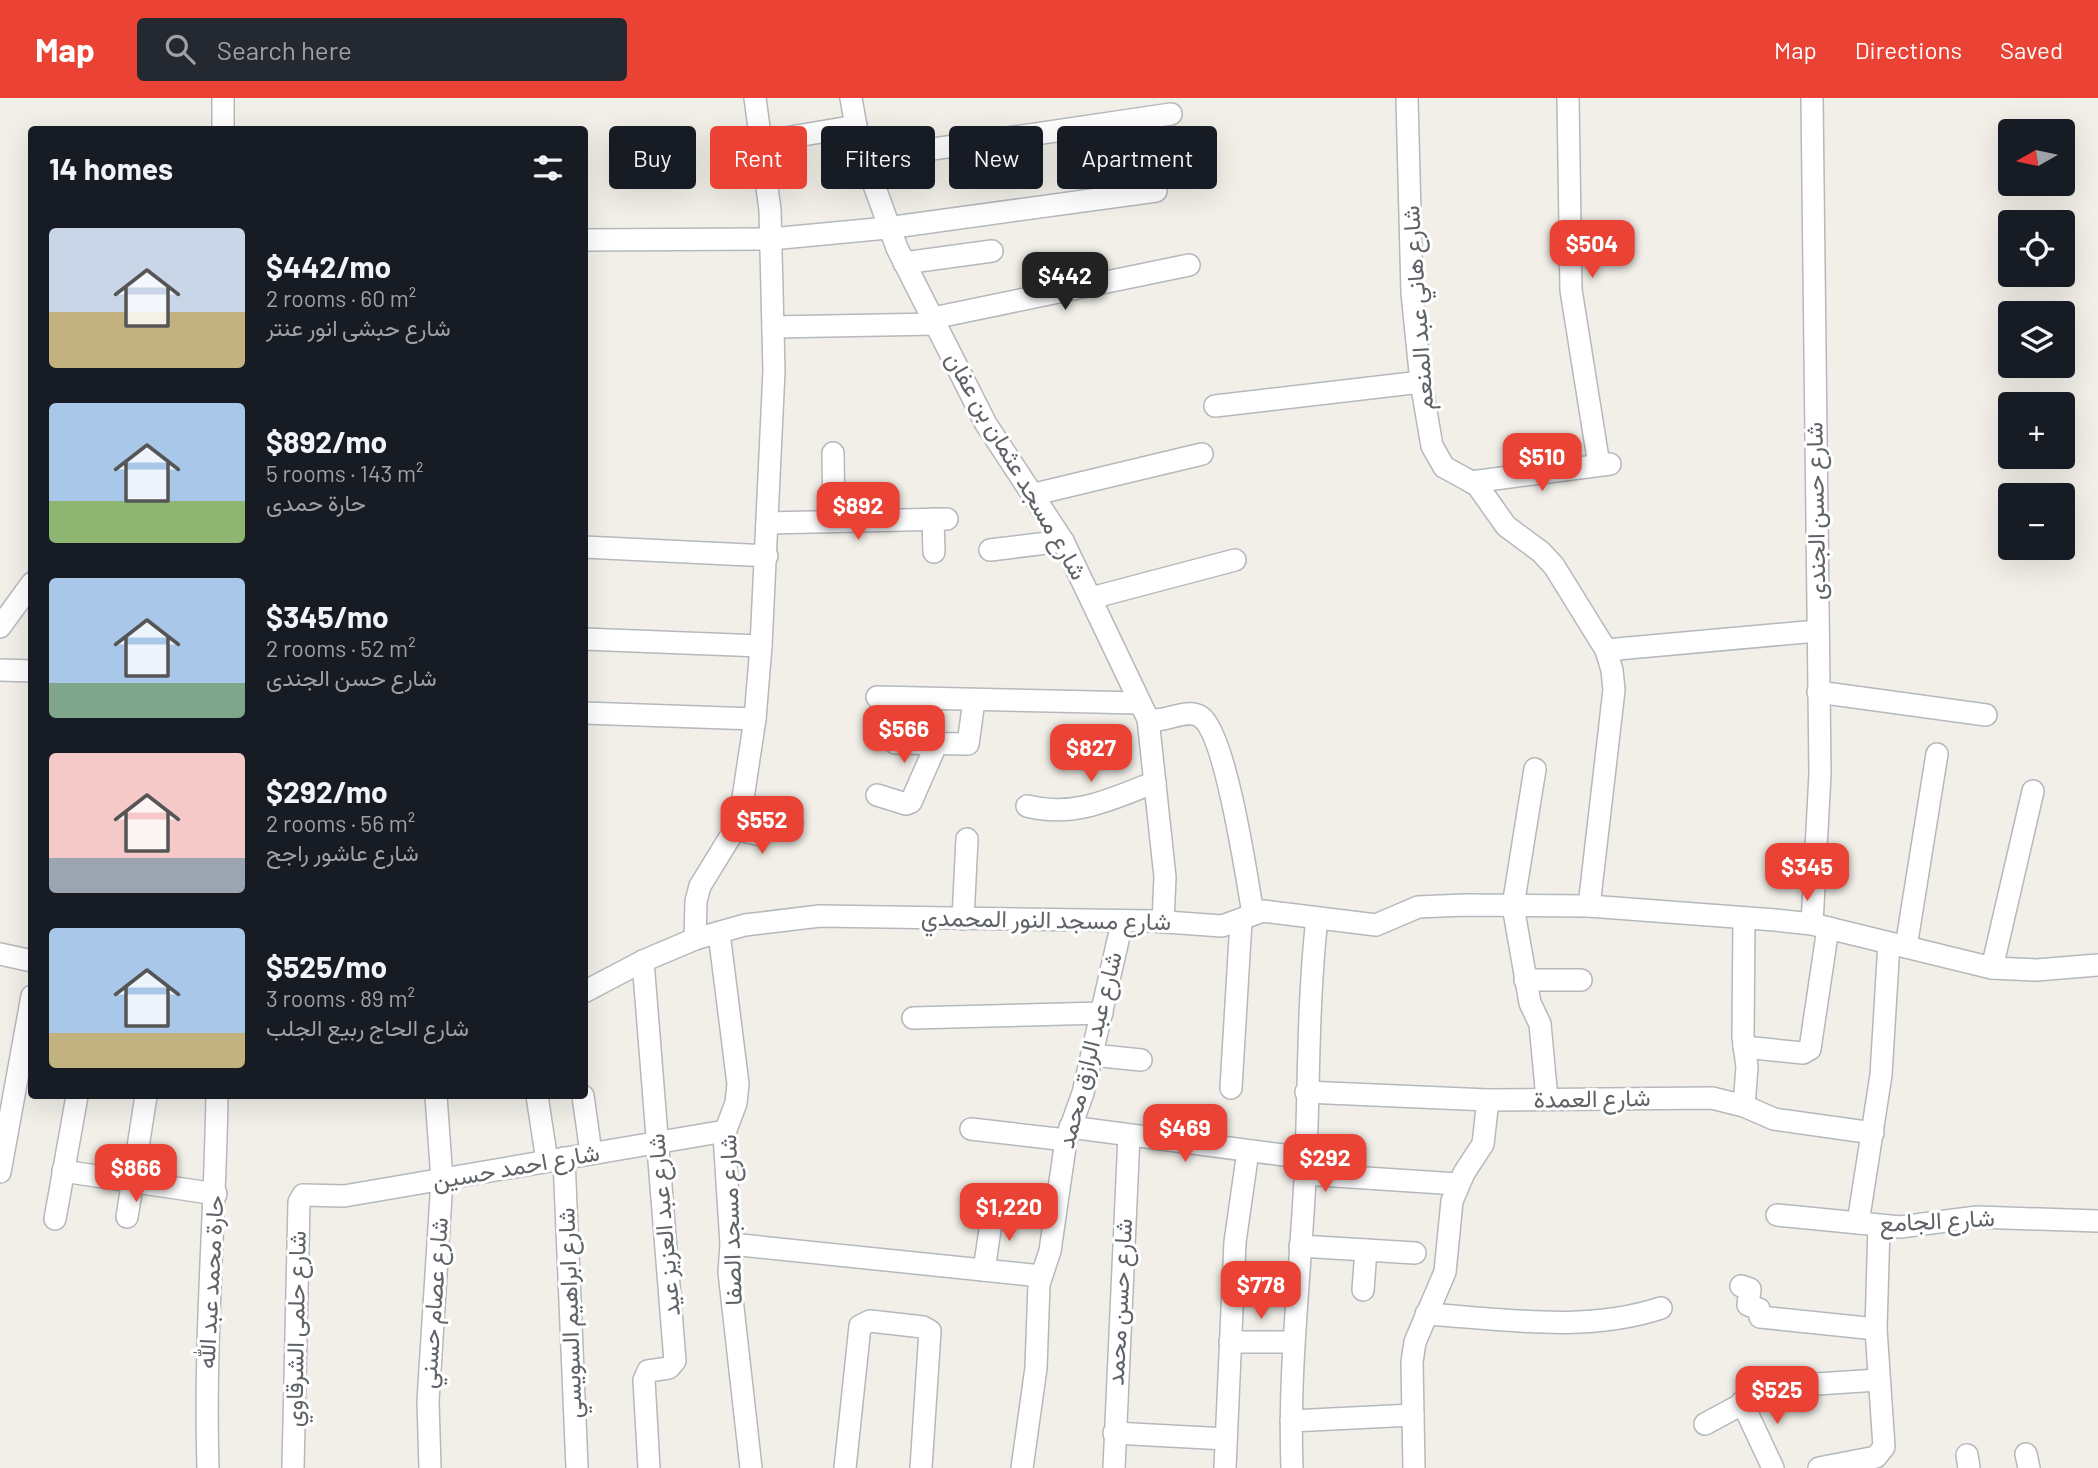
<!DOCTYPE html>
<html lang="en">
<head>
<meta charset="utf-8">
<style>
  body { margin:0; font-family:Barlow,Vazirmatn,sans-serif; background:#242831; color:#f1f3f6; height:100vh; display:flex; flex-direction:column; font-size:26px; white-space:nowrap }
  * { box-sizing:border-box; margin:0 }
  p { font-size:23px; color:#9ea1a6 }
  .icon { flex:none; width:38px; height:38px; fill:none; stroke:currentColor; stroke-width:2; stroke-linecap:round; stroke-linejoin:round }
  .map { position:relative; flex:1; overflow:hidden }
  .drawer { position:absolute; left:28px; top:28px; width:560px; height:973px; display:flex; flex-direction:column; background:#171b24; border-radius:7px; box-shadow:0 7px 28px #0002 }
  .drawer>* { flex:none }
  .top-card { position:absolute; left:609px; top:28px; width:665px; height:63px; display:flex; gap:14px }
  .needle { width:46px; rotate:261deg }
  .tools { position:absolute; left:1998px; top:21px; display:grid; gap:14px }
  .tools a { display:grid; place-items:center; width:77px; height:77px; border-radius:7px; background:#171b24; box-shadow:0 7px 28px #0002; font-size:35px }
  .price { position:absolute; translate:-50% -60px; padding:0 16px; border-radius:14px; background:#ea4335; color:#fff; font-size:23px; line-height:46px; filter:drop-shadow(0 2px 4px #0008) }
  .price::after { content:''; position:absolute; left:50%; top:42px; width:21px; height:16px; margin-left:-10px; background:inherit; clip-path:polygon(0 0,100% 0,50% 100%) }
  .price.on { background:#222; color:#fff }
  ul { padding:0; list-style:none }
  li { display:flex; align-items:center; gap:21px; height:175px; padding:0 21px }
  li span { display:grid; place-items:center; flex:none; width:196px; height:140px; border-radius:7px; color:#555 }
  li>.icon { margin-inline-start:auto }
  span .icon { width:84px; height:84px; fill:#fffc; stroke-width:1 }
  li b { font-size:30px }
  h2 { display:flex; justify-content:space-between; align-items:center; height:84px; padding:0 21px; font-size:30px }
  .chip { padding:0 24px; border-radius:7px; background:#171b24; box-shadow:0 7px 28px #0002; font-size:24px; line-height:63px }
  .chip.on { background:#ea4335; color:#fff }
  header { display:flex; align-items:center; gap:42px; box-sizing:border-box; height:98px; padding:0 35px; background:#ea4335; color:#fff }
  header strong { font-size:33px }
  nav { display:flex; gap:38px; margin-inline-start:auto; font-size:24px }
  .search { width:490px; height:63px; background:#242831; display:flex; align-items:center; gap:18px; box-sizing:border-box; padding:0 24px; border-radius:7px; color:#9ea1a6; font-size:26px }
  .map>svg:first-child { display:block }
</style>
</head>
<body>
<header>
<strong>Map</strong>
<div class="search"><svg class="icon" aria-label="search" viewBox="0 0 24 24"><circle cx="10" cy="10" r="6"/><path d="M15 15l6 6"/></svg>Search here</div>
<nav><a>Map</a><a>Directions</a><a>Saved</a></nav>
</header>
<div class="map">
<svg width="2098" height="1370" viewBox="0 0 2098 1370">
  <rect width="100%" height="100%" fill="#f1efe8"/>
  <g fill="none" stroke-linecap="round" stroke-linejoin="round">
    <g stroke="#b5b8bc" stroke-width="24">
      <g id="minor">
        <path d="M 851,0 L 859,46 L 897,150 L 986,326 L 1063,443 L 1148,621 L 1165,779 L 1163,824"/>
        <path d="M 1407,0 L 1412,195 L 1421,284 L 1432,348 L 1444,369 L 1477,387 L 1506,428 L 1541,454 L 1554,468 L 1606,552 L 1612,572 L 1614,592 L 1589,808"/>
        <path d="M 1568,0 L 1571,192 L 1599,367"/>
        <path d="M 1812,0 L 1820,676 L 1812,826"/>
        <path d="M 223,32 L 223,0"/>
        <path d="M 762,44 L 856,28"/>
        <path d="M 865,61 L 1171,16"/>
        <path d="M 584,142 L 771,141 L 887,130 L 1156,93"/>
        <path d="M 904,165 L 992,153"/>
        <path d="M 933,220 L 1189,167"/>
        <path d="M 773,229 L 936,226"/>
        <path d="M 1215,308 L 1421,284"/>
        <path d="M 833,355 L 834,423"/>
        <path d="M 1471,384 L 1610,366"/>
        <path d="M 1035,396 L 1202,356"/>
        <path d="M 933,421 L 934,454"/>
        <path d="M 768,425 L 947,421"/>
        <path d="M 584,449 L 767,458"/>
        <path d="M 990,452 L 1063,443"/>
        <path d="M 1091,500 L 1235,462"/>
        <path d="M 0,529 L 32,485"/>
        <path d="M 584,541 L 761,548"/>
        <path d="M 1606,552 L 1817,533"/>
        <path d="M 0,572 L 32,573"/>
        <path d="M 1818,594 L 1986,617"/>
        <path d="M 877,599 L 1139,605"/>
        <path d="M 584,615 L 755,621"/>
        <path d="M 1148,621 C 1164,626 1186,609 1201,619 C 1226,637 1247,781 1253,816"/>
        <path d="M 895,645 L 968,646 L 974,603"/>
        <path d="M 1535,671 L 1513,808 L 1530,905 L 1540,926 L 1547,1001"/>
        <path d="M 877,697 L 906,706 L 911,704 L 936,647"/>
        <path d="M 1027,708 C 1074,720 1112,701 1155,684"/>
        <path d="M 735,731 L 761,737 L 768,721 L 792,724"/>
        <path d="M 963,821 L 967,741"/>
        <path d="M 719,835 L 738,986 L 736,1005 L 724,1037 L 731,1146 L 729,1174 L 751,1370"/>
        <path d="M 695,841 L 696,803 L 700,788 L 735,731 L 741,713 L 755,621 L 761,548 L 774,273 L 770,112 L 755,0"/>
        <path d="M 1906,849 L 1937,656"/>
        <path d="M 0,856 L 32,863"/>
        <path d="M 643,863 L 675,1263 L 669,1270 L 648,1273 L 644,1282 L 649,1370"/>
        <path d="M 1992,870 L 2033,693"/>
        <path d="M 1525,882 L 1581,882"/>
        <path d="M 584,894 L 643,863 L 695,841 L 745,827 L 820,818 L 1152,823 L 1222,828 L 1263,813 L 1376,827 L 1418,809 L 1464,807 L 1589,808 L 1775,822 L 1812,826 L 1992,870 L 2037,872 L 2098,867"/>
        <path d="M 913,920 L 1102,915"/>
        <path d="M 1744,949 L 1803,955 L 1810,951 L 1828,830"/>
        <path d="M 1092,957 L 1141,962"/>
        <path d="M 1231,990 L 1241,823"/>
        <path d="M 1306,994 L 1488,1002 L 1712,1000 L 1744,1008 L 1774,1021 L 1873,1035"/>
        <path d="M 537,998 L 547,1063"/>
        <path d="M 583,998 L 591,1055"/>
        <path d="M 1744,1008 L 1747,969 L 1743,939 L 1744,821"/>
        <path d="M 1070,1029 L 1306,1060"/>
        <path d="M 971,1031 L 1066,1042"/>
        <path d="M 564,1060 L 577,1370"/>
        <path d="M 63,1073 L 216,1096"/>
        <path d="M 0,1074 L 32,898"/>
        <path d="M 1305,1076 L 1457,1086"/>
        <path d="M 1777,1117 L 1900,1129 L 1977,1119 L 2098,1123"/>
        <path d="M 127,1119 L 146,998"/>
        <path d="M 55,1121 L 77,998"/>
        <path d="M 1858,1125 L 1881,977 L 1889,845"/>
        <path d="M 731,1146 L 1041,1178"/>
        <path d="M 1300,1148 L 1415,1155"/>
        <path d="M 984,1172 L 993,1112"/>
        <path d="M 1741,1188 L 1750,1191 L 1748,1207 L 1759,1211 L 1760,1219 L 1876,1231"/>
        <path d="M 1363,1192 L 1366,1152"/>
        <path d="M 1426,1216 C 1504,1221 1585,1235 1661,1210"/>
        <path d="M 1230,1244 L 1293,1244"/>
        <path d="M 1742,1304 L 1773,1370"/>
        <path d="M 1291,1323 L 1413,1317"/>
        <path d="M 1705,1326 L 1766,1293 L 1786,1288 L 1878,1282"/>
        <path d="M 1114,1335 L 1226,1341"/>
        <path d="M 2026,1356 L 2029,1370"/>
        <path d="M 1967,1357 L 1969,1370"/>
        <path d="M 208,1370 C 204,1245 215,1122 217,998"/>
        <path d="M 293,1370 L 299,1104 L 303,1097 L 344,1098 L 725,1033"/>
        <path d="M 430,1370 L 428,1303 L 442,1082 L 436,998"/>
        <path d="M 845,1370 L 860,1228 L 870,1223 L 923,1229 L 930,1233 L 921,1370"/>
        <path d="M 1022,1370 L 1036,1270 L 1039,1186 L 1050,1153 L 1066,1042 L 1083,995 L 1122,825"/>
        <path d="M 1114,1370 L 1129,1037"/>
        <path d="M 1225,1370 L 1235,1144 L 1248,1053"/>
        <path d="M 1292,1370 C 1288,1266 1302,1164 1306,1060 C 1309,980 1308,900 1317,820"/>
        <path d="M 1414,1370 L 1412,1264 L 1415,1244 L 1445,1174 L 1452,1103 L 1464,1075 L 1483,1046 L 1488,1002"/>
        <path d="M 1819,1370 L 1876,1359 L 1884,1349 L 1876,1231 L 1879,1128"/>
      </g>
    </g>
    <use href="#minor" stroke="#fff" stroke-width="21"/>
  </g>
  <g text-anchor="middle" stroke-width="6" stroke-linejoin="round" paint-order="stroke">
    <g font-size="24" fill="#5f6368" stroke="#fff">
      <text transform="translate(1418 210) rotate(-94)" y="8">شارع هاني عبد المنعم</text>
      <text transform="translate(1016 368) rotate(60)" y="8">شارع مسجد عثمان بن عفان</text>
      <text transform="translate(1816 413) rotate(-91)" y="8">شارع حسن الجندى</text>
      <text transform="translate(1046 822) rotate(1)" y="8">شارع مسجد النور المحمدي</text>
      <text transform="translate(1090 952) rotate(-76)" y="8">شارع عبد الرازق محمد</text>
      <text transform="translate(1592 1001) rotate(-1)" y="8">شارع العمدة</text>
      <text transform="translate(516 1069) rotate(-10)" y="8">شارع احمد حسين</text>
      <text transform="translate(731 1122) rotate(-92)" y="8">شارع مسجد الصفا</text>
      <text transform="translate(1937 1123) rotate(-3)" y="8">شارع الجامع</text>
      <text transform="translate(664 1127) rotate(-95)" y="8">شارع عبد العزيز عيد</text>
      <text transform="translate(211 1184) rotate(-87)" y="8">حارة محمد عبد الله</text>
      <text transform="translate(1120 1204) rotate(-87)" y="8">شارع حسن محمد</text>
      <text transform="translate(434 1205) rotate(-86)" y="8">شارع عصام حسني</text>
      <text transform="translate(570 1215) rotate(-92)" y="8">شارع ابراهيم السويسي</text>
      <text transform="translate(296 1231) rotate(-89)" y="8">شارع حلمى الشرقاوي</text>
    </g>
  </g>
</svg>
<div class="tools">
<a><svg class="needle" viewBox="-14 -14 28 28"><path d="M0-13l5 13h-10z" fill="#e53935"/><path d="M0 13l5-13h-10z" fill="#9ea1a6"/></svg></a>
<a><svg class="icon" aria-label="locate" viewBox="0 0 24 24"><circle cx="12" cy="12" r="6"/><path d="M12 2v4M12 18v4M2 12h4M18 12h4"/></svg></a>
<a><svg class="icon" aria-label="layers" viewBox="0 0 24 24"><path d="M12 4l9 5-9 5-9-5zM3 14l9 5 9-5"/></svg></a>
<a>+</a>
<a>−</a>
</div>
<b class="price" style="left:1592px;top:182px">$504</b>
<b class="price on" style="left:1065px;top:214px">$442</b>
<b class="price" style="left:1542px;top:395px">$510</b>
<b class="price" style="left:858px;top:444px">$892</b>
<b class="price" style="left:904px;top:667px">$566</b>
<b class="price" style="left:1091px;top:686px">$827</b>
<b class="price" style="left:762px;top:758px">$552</b>
<b class="price" style="left:1807px;top:805px">$345</b>
<b class="price" style="left:1185px;top:1066px">$469</b>
<b class="price" style="left:1325px;top:1096px">$292</b>
<b class="price" style="left:136px;top:1106px">$866</b>
<b class="price" style="left:1009px;top:1145px">$1,220</b>
<b class="price" style="left:1261px;top:1223px">$778</b>
<b class="price" style="left:1777px;top:1328px">$525</b>
<div class="top-card">
<a class="chip">Buy</a>
<a class="chip on">Rent</a>
<a class="chip">Filters</a>
<a class="chip">New</a>
<a class="chip">Apartment</a>
</div>
<section class="drawer">
<h2>14 homes<svg class="icon" aria-label="filters" viewBox="0 0 24 24"><path d="M4 7h16M4 17h16"/><circle cx="9" cy="7" r="2"/><circle cx="15" cy="17" r="2"/></svg></h2>
<ul>
<li><span style="background:linear-gradient(#c9d6e8 60%,#c2b280 0)"><svg class="icon" aria-label="home" viewBox="0 0 24 24"><path d="M3 11l9-7 9 7M6 9v11h12V9"/></svg></span><div><b>$442/mo</b><p>2 rooms · 60 m²</p><p>شارع حبشى انور عنتر</p></div></li>
<li><span style="background:linear-gradient(#a9c7e8 70%,#8fb573 0)"><svg class="icon" aria-label="home" viewBox="0 0 24 24"><path d="M3 11l9-7 9 7M6 9v11h12V9"/></svg></span><div><b>$892/mo</b><p>5 rooms · 143 m²</p><p>حارة حمدى</p></div></li>
<li><span style="background:linear-gradient(#a9c7e8 75%,#7fa58c 0)"><svg class="icon" aria-label="home" viewBox="0 0 24 24"><path d="M3 11l9-7 9 7M6 9v11h12V9"/></svg></span><div><b>$345/mo</b><p>2 rooms · 52 m²</p><p>شارع حسن الجندى</p></div></li>
<li><span style="background:linear-gradient(#f6c9c9 75%,#9aa5b1 0)"><svg class="icon" aria-label="home" viewBox="0 0 24 24"><path d="M3 11l9-7 9 7M6 9v11h12V9"/></svg></span><div><b>$292/mo</b><p>2 rooms · 56 m²</p><p>شارع عاشور راجح</p></div></li>
<li><span style="background:linear-gradient(#a9c7e8 75%,#c2b280 0)"><svg class="icon" aria-label="home" viewBox="0 0 24 24"><path d="M3 11l9-7 9 7M6 9v11h12V9"/></svg></span><div><b>$525/mo</b><p>3 rooms · 89 m²</p><p>شارع الحاج ربيع الجلب</p></div></li>
</ul>
</section>
</div>
</body>
</html>
